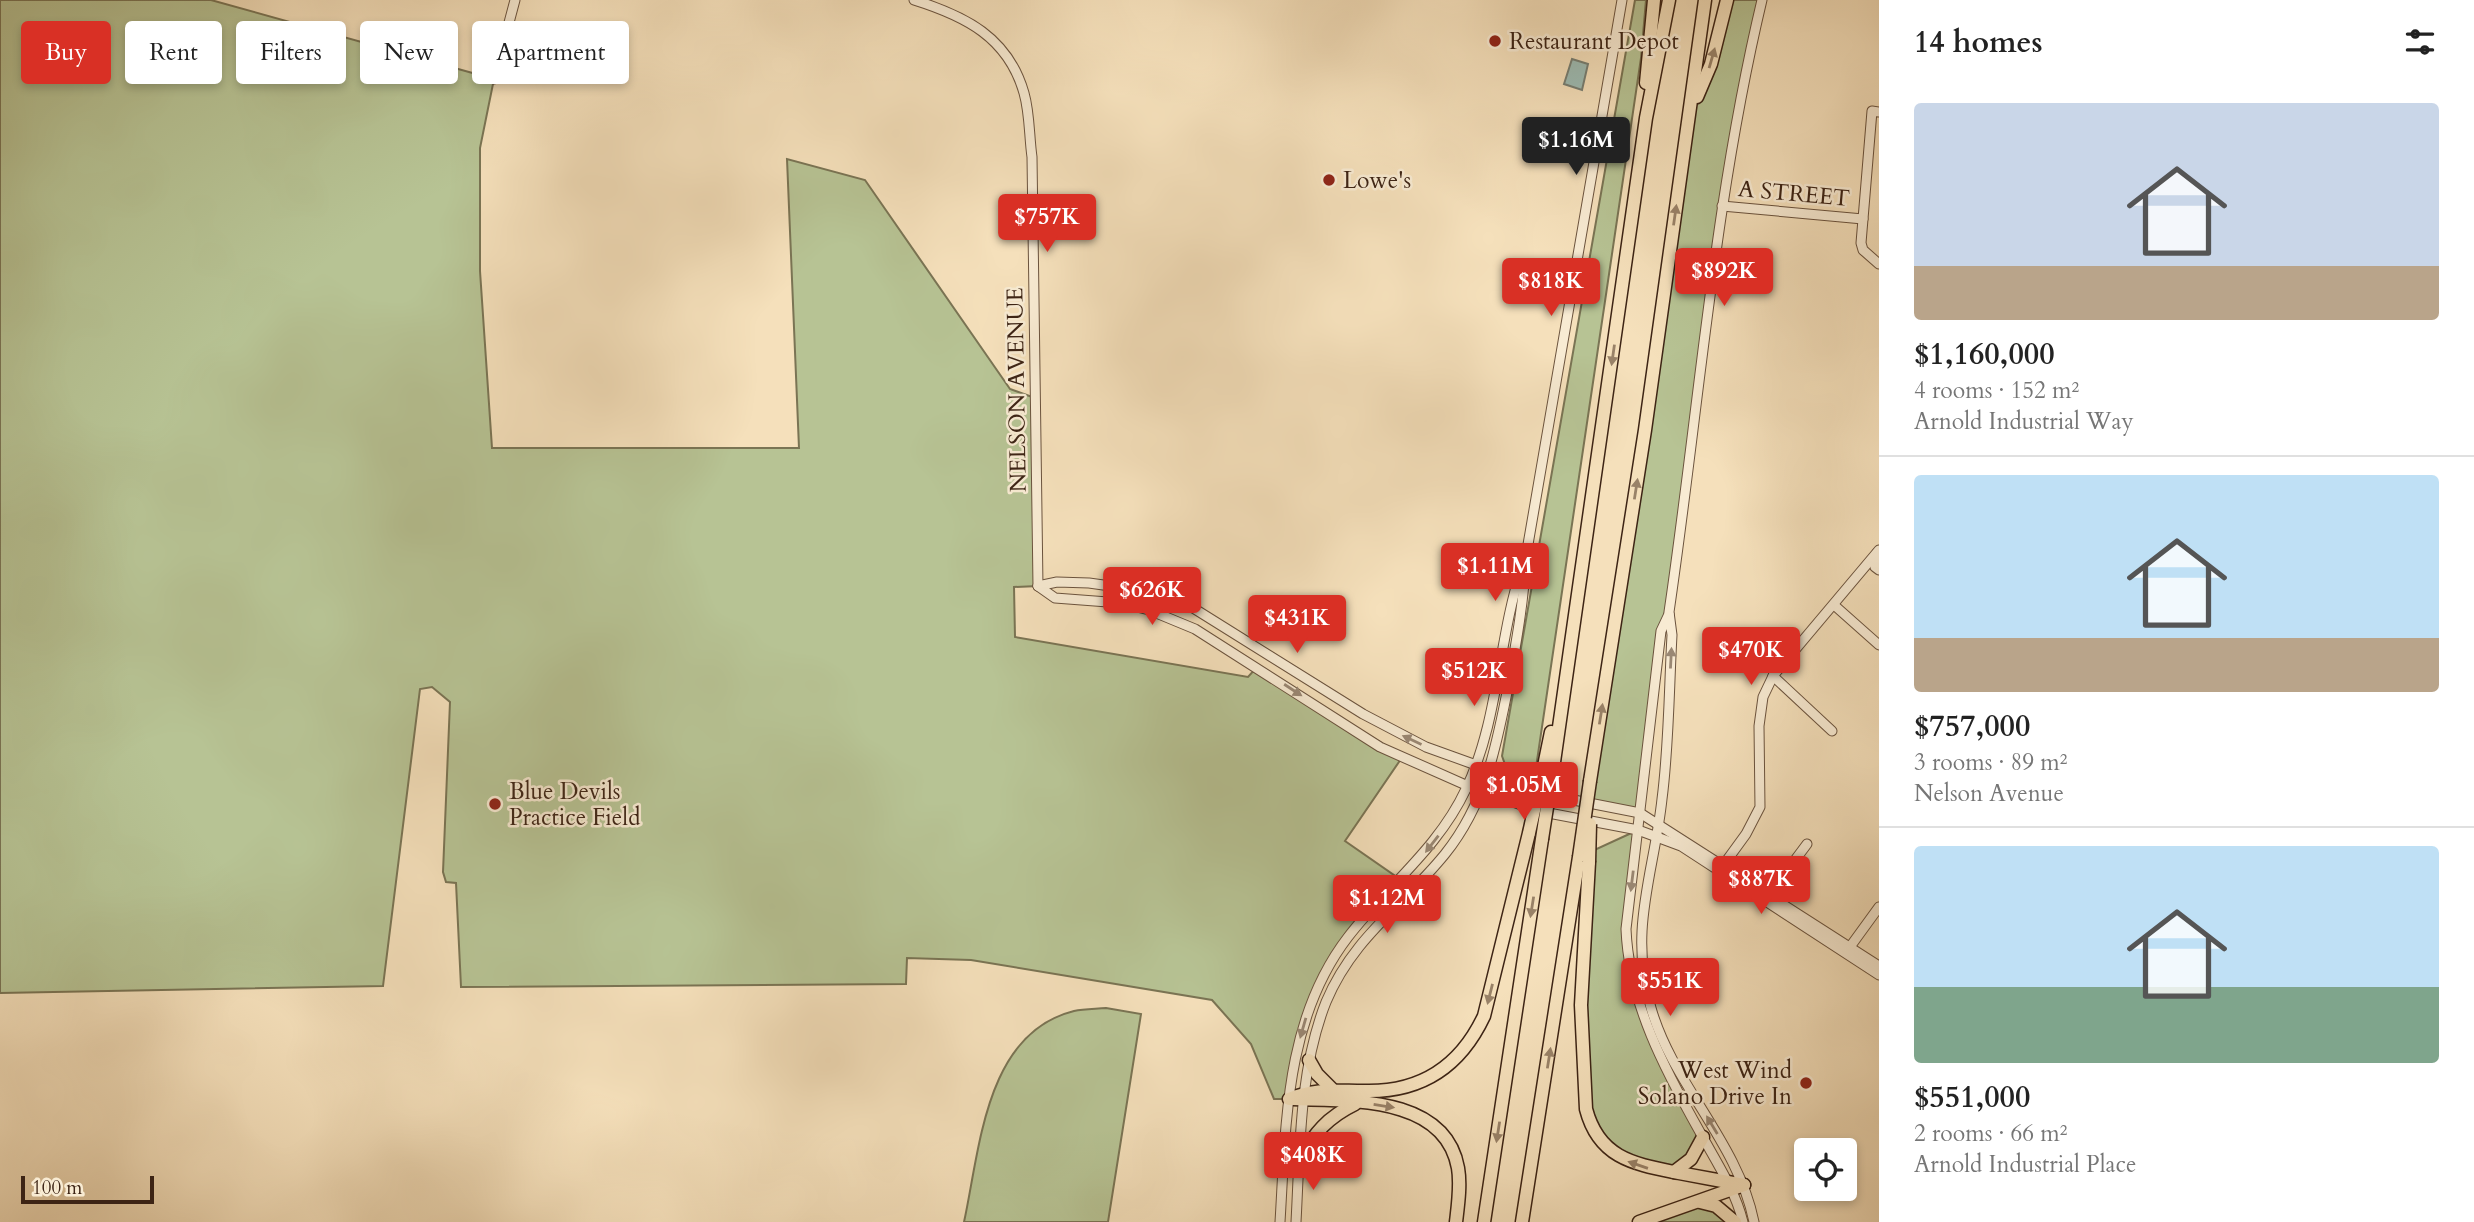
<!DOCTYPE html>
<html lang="en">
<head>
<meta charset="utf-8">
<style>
  body { margin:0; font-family:Cardo,serif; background:#f6f6f6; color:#222; height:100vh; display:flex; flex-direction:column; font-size:26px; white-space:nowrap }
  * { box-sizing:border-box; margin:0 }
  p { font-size:23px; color:#767676 }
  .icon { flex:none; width:38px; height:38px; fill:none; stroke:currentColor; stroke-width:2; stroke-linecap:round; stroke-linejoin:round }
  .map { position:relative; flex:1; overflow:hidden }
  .drawer { display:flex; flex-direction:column; background:#fff; width:595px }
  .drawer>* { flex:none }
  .guide { position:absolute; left:21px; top:21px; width:665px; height:63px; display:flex; gap:14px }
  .buttons { position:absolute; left:1794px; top:1138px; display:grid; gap:14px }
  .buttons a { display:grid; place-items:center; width:63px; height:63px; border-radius:7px; background:#fff; box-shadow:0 4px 10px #0003; font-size:35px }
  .scale { position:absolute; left:21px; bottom:18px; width:133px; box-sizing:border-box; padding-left:7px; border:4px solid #3d2415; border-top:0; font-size:19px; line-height:24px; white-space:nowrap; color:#3d2415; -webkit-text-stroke:5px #f8ebd3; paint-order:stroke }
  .price { position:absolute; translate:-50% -60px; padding:0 16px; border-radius:7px; background:#d93025; color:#fff; font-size:23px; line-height:46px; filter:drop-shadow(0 2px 4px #0008) }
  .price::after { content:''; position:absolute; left:50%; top:42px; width:21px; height:16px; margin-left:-10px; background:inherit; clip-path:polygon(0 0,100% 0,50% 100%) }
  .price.selected { background:#222; color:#fff }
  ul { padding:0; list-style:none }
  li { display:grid; align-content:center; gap:14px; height:371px; padding:0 35px }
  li+li { border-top:2px solid #e0e0e0 }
  li span { display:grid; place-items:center; height:217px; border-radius:7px; color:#555 }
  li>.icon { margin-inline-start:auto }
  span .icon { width:126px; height:126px; fill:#fffc; stroke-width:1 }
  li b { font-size:30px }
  h2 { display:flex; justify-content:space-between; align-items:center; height:84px; padding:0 35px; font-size:30px }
  .tag { padding:0 24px; border-radius:7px; background:#fff; box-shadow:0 4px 10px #0003; font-size:24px; line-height:63px }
  .tag.selected { background:#d93025; color:#fff }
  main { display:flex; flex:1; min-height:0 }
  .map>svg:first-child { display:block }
</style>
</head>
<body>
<main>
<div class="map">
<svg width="1879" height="1222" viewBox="0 0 1879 1222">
  <rect width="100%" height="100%" fill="#f5e0bb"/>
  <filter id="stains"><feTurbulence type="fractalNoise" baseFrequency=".00286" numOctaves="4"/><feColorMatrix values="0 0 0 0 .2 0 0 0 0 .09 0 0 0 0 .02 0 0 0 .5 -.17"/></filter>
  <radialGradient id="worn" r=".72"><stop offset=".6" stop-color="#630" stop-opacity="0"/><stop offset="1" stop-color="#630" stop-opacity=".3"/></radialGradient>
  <g fill="#b7c394" stroke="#7a7454" stroke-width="2">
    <path d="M 0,0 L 211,0 L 494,79 L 480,148 L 480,271 L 492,448 L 799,448 L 787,159 L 865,180 L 1010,389 L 1035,398 L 1038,586 L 1014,587 L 1015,637 L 1248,677 L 1257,667 L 1403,756 L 1345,841 L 1401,880 L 1348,937 L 1307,1013 L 1289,1099 L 1274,1099 L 1251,1044 L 1212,1000 L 971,960 L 907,958 L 906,984 L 461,987 L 456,883 L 446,882 L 443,872 L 450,702 L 432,687 L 420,689 L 383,986 L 0,993 Z"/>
    <path d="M 1635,0 L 1646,0 L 1641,58 L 1534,781 L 1507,770 L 1502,756 Z"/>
    <path d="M 1727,0 L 1762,0 L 1737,108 L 1678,552 L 1661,631 L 1640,813 L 1591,803 L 1690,114 Z"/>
    <path d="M 1638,830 L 1626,929 L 1636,996 L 1703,1137 L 1674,1172 L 1617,1156 L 1586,1109 L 1586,890 L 1579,857 Z"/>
    <path d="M 1106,1008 L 1141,1014 L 1108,1222 L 964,1222 C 980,1149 985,1033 1074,1011 C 1084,1009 1095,1009 1106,1008 Z"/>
    <path d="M 1699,1202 L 1735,1222 L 1639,1222 Z"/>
  </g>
  <path fill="#9dbcb4" stroke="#777f74" stroke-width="2" d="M 1572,59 L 1588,64 L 1582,90 L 1564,84 Z"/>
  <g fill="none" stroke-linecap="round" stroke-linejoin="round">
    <g stroke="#6b533e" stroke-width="11">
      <g id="minor">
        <path d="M 914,0 C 965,16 1008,37 1024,93 C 1030,114 1029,136 1032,157 L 1038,586"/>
        <path d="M 494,79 L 515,0"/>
        <path d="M 1879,112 L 1872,111 L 1861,243 L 1863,250 L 1879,264"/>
        <path d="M 1722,206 L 1863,219"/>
        <path d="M 1877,553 L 1875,567 L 1879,570"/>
        <path d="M 1038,586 L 1057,582 L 1089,583 L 1146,591 L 1190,606 L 1363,714 L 1426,747 L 1476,765 L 1538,793 L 1640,813 L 1879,966"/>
        <path d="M 1038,586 L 1055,598 L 1121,603 L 1149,610 L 1195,629 L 1380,747 L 1468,786 L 1538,811 L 1638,830 L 1681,846 L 1879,975"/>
        <path d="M 1834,605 L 1879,645"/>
        <path d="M 1669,614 L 1661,631 L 1626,929 C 1629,1003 1665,1070 1701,1134 C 1717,1163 1735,1190 1743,1222"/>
        <path d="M 1773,676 L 1832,731"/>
        <path d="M 1722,867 L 1746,834 L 1760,807 L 1759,726 L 1763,697 L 1773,676 L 1879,550"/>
        <path d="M 1766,899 L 1807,844"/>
        <path d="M 1847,951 L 1879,907"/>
        <path d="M 1280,1222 C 1286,1124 1285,1019 1348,937 C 1387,886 1438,849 1466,789 C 1499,720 1498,639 1522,567"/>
        <path d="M 1296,1222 C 1300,1149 1299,1070 1326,1002 C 1353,937 1403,906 1445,854 C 1486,803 1497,744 1509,682 C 1517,639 1524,599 1526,556 L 1622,0"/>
        <path d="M 1754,1222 C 1738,1142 1673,1085 1651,1008 C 1628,929 1654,874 1662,799 C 1669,745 1669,689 1672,635 L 1669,612 C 1699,408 1714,201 1762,0"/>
      </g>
    </g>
    <g stroke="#3d2415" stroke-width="15">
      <g id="highway">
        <path d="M 1646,83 L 1654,0"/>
        <path d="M 1697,97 L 1711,64 L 1727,0"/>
        <path d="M 1544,766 L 1551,732"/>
        <path d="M 1553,769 L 1646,118 L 1669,0"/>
        <path d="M 1590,781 L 1645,430 L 1705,0"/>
        <path d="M 1589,862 L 1581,1005 L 1586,1109 C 1599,1159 1635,1164 1679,1173 C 1701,1177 1722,1181 1744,1185"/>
        <path d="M 1309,1060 L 1317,1074 L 1333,1090"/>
        <path d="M 1289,1099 C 1314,1088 1336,1091 1363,1091 C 1420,1093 1460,1067 1484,1016 L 1529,833"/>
        <path d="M 1293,1099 C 1349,1101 1445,1095 1458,1168 C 1461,1185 1458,1205 1456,1222"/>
        <path d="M 1300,1159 C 1314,1133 1328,1117 1355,1104"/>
        <path d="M 1674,1172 L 1691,1159 L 1703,1137"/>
        <path d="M 1700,1202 L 1716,1206 L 1735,1222"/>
        <path d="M 1484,1222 L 1542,839"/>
        <path d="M 1522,1222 L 1579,857"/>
        <path d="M 1639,1222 L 1744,1185"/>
      </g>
    </g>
    <use href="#minor" stroke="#f8ebd3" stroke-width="9"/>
    <use href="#highway" stroke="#f5e0bb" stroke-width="12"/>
    <g stroke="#3d2415" stroke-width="15" stroke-linecap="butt">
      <g id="highway-bridge">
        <path d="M 1529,833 L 1544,766"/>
        <path d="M 1542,839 L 1553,769"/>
        <path d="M 1579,857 L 1590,781"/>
        <path d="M 1589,862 L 1590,824"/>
      </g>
    </g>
    <use href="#highway-bridge" stroke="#f5e0bb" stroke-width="12"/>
  </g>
  <defs><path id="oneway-solid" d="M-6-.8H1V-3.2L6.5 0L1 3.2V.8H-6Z" transform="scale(1.75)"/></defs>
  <g fill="#998268">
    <use href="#oneway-solid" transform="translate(1712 58) rotate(-74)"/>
    <use href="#oneway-solid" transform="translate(1675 215) rotate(-82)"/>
    <use href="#oneway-solid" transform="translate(1613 355) rotate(98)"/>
    <use href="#oneway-solid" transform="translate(1636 489) rotate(-81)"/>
    <use href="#oneway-solid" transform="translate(1601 714) rotate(-81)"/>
    <use href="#oneway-solid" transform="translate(1532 907) rotate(99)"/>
    <use href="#oneway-solid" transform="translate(1490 994) rotate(104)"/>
    <use href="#oneway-solid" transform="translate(1549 1058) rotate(-81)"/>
    <use href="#oneway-solid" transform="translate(1384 1106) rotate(9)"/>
    <use href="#oneway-solid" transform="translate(1498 1132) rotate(99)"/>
    <use href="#oneway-solid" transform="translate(1638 1165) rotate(-161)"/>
  </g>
  <g fill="#9a8874">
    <use href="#oneway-solid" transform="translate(1671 658) rotate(-87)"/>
    <use href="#oneway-solid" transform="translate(1293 690) rotate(33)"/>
    <use href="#oneway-solid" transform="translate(1412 740) rotate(-155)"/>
    <use href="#oneway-solid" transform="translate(1432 844) rotate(128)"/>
    <use href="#oneway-solid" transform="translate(1632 881) rotate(97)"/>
    <use href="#oneway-solid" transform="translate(1303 1028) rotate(106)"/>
    <use href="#oneway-solid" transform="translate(1712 1125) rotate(-121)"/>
  </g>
  <g fill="#8f2418" stroke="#f8ebd3" stroke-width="2.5">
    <circle cx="1495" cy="41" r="7"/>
    <circle cx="1329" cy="180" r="7"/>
    <circle cx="495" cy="804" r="7"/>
    <circle cx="1806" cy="1083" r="7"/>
  </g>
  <g text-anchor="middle" stroke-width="5" stroke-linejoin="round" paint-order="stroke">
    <g font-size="23" fill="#3d2415" stroke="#f8ebd3" text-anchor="start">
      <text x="1509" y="49">Restaurant Depot</text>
      <text x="1343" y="188">Lowe's</text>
      <text x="509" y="799">Blue Devils<tspan x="509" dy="26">Practice Field</tspan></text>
      <text x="1792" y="1078" text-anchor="end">West Wind<tspan x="1792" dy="26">Solano Drive In</tspan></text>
    </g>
    <g font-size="23" fill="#3d2415" stroke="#f8ebd3">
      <text transform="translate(1794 193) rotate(5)" y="8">A STREET</text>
      <text transform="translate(1016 390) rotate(-91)" y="8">NELSON AVENUE</text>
    </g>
  </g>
  <rect width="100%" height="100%" filter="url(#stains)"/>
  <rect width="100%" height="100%" fill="url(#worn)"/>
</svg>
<div class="buttons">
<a><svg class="icon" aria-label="locate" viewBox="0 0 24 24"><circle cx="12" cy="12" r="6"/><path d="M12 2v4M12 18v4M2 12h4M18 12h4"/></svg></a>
</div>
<div class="scale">100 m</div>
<b class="price selected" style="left:1576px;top:177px">$1.16M</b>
<b class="price" style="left:1047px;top:254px">$757K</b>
<b class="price" style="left:1724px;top:308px">$892K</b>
<b class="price" style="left:1551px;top:318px">$818K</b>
<b class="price" style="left:1495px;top:603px">$1.11M</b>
<b class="price" style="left:1152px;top:627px">$626K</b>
<b class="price" style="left:1297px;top:655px">$431K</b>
<b class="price" style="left:1751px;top:687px">$470K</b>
<b class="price" style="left:1474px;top:708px">$512K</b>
<b class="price" style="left:1524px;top:822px">$1.05M</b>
<b class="price" style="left:1761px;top:916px">$887K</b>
<b class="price" style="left:1387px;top:935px">$1.12M</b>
<b class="price" style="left:1670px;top:1018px">$551K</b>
<b class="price" style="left:1313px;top:1192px">$408K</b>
<div class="guide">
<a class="tag selected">Buy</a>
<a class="tag">Rent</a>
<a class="tag">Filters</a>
<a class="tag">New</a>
<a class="tag">Apartment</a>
</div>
</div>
<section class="drawer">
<h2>14 homes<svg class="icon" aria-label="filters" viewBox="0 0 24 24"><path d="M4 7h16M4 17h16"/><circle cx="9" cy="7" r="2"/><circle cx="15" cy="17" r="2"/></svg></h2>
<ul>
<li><span style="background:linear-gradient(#c9d6e8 75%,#b9a48a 0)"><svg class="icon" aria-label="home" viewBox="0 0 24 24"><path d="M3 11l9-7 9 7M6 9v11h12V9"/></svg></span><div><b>$1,160,000</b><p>4 rooms · 152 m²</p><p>Arnold Industrial Way</p></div></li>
<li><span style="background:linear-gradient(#bfe0f5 75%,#b9a48a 0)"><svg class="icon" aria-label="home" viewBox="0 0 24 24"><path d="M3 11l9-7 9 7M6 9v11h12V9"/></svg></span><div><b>$757,000</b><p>3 rooms · 89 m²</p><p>Nelson Avenue</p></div></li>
<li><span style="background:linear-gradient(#bfe0f5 65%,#7fa58c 0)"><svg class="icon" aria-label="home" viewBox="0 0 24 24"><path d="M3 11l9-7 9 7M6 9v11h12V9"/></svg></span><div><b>$551,000</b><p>2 rooms · 66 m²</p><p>Arnold Industrial Place</p></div></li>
</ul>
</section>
</main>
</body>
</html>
